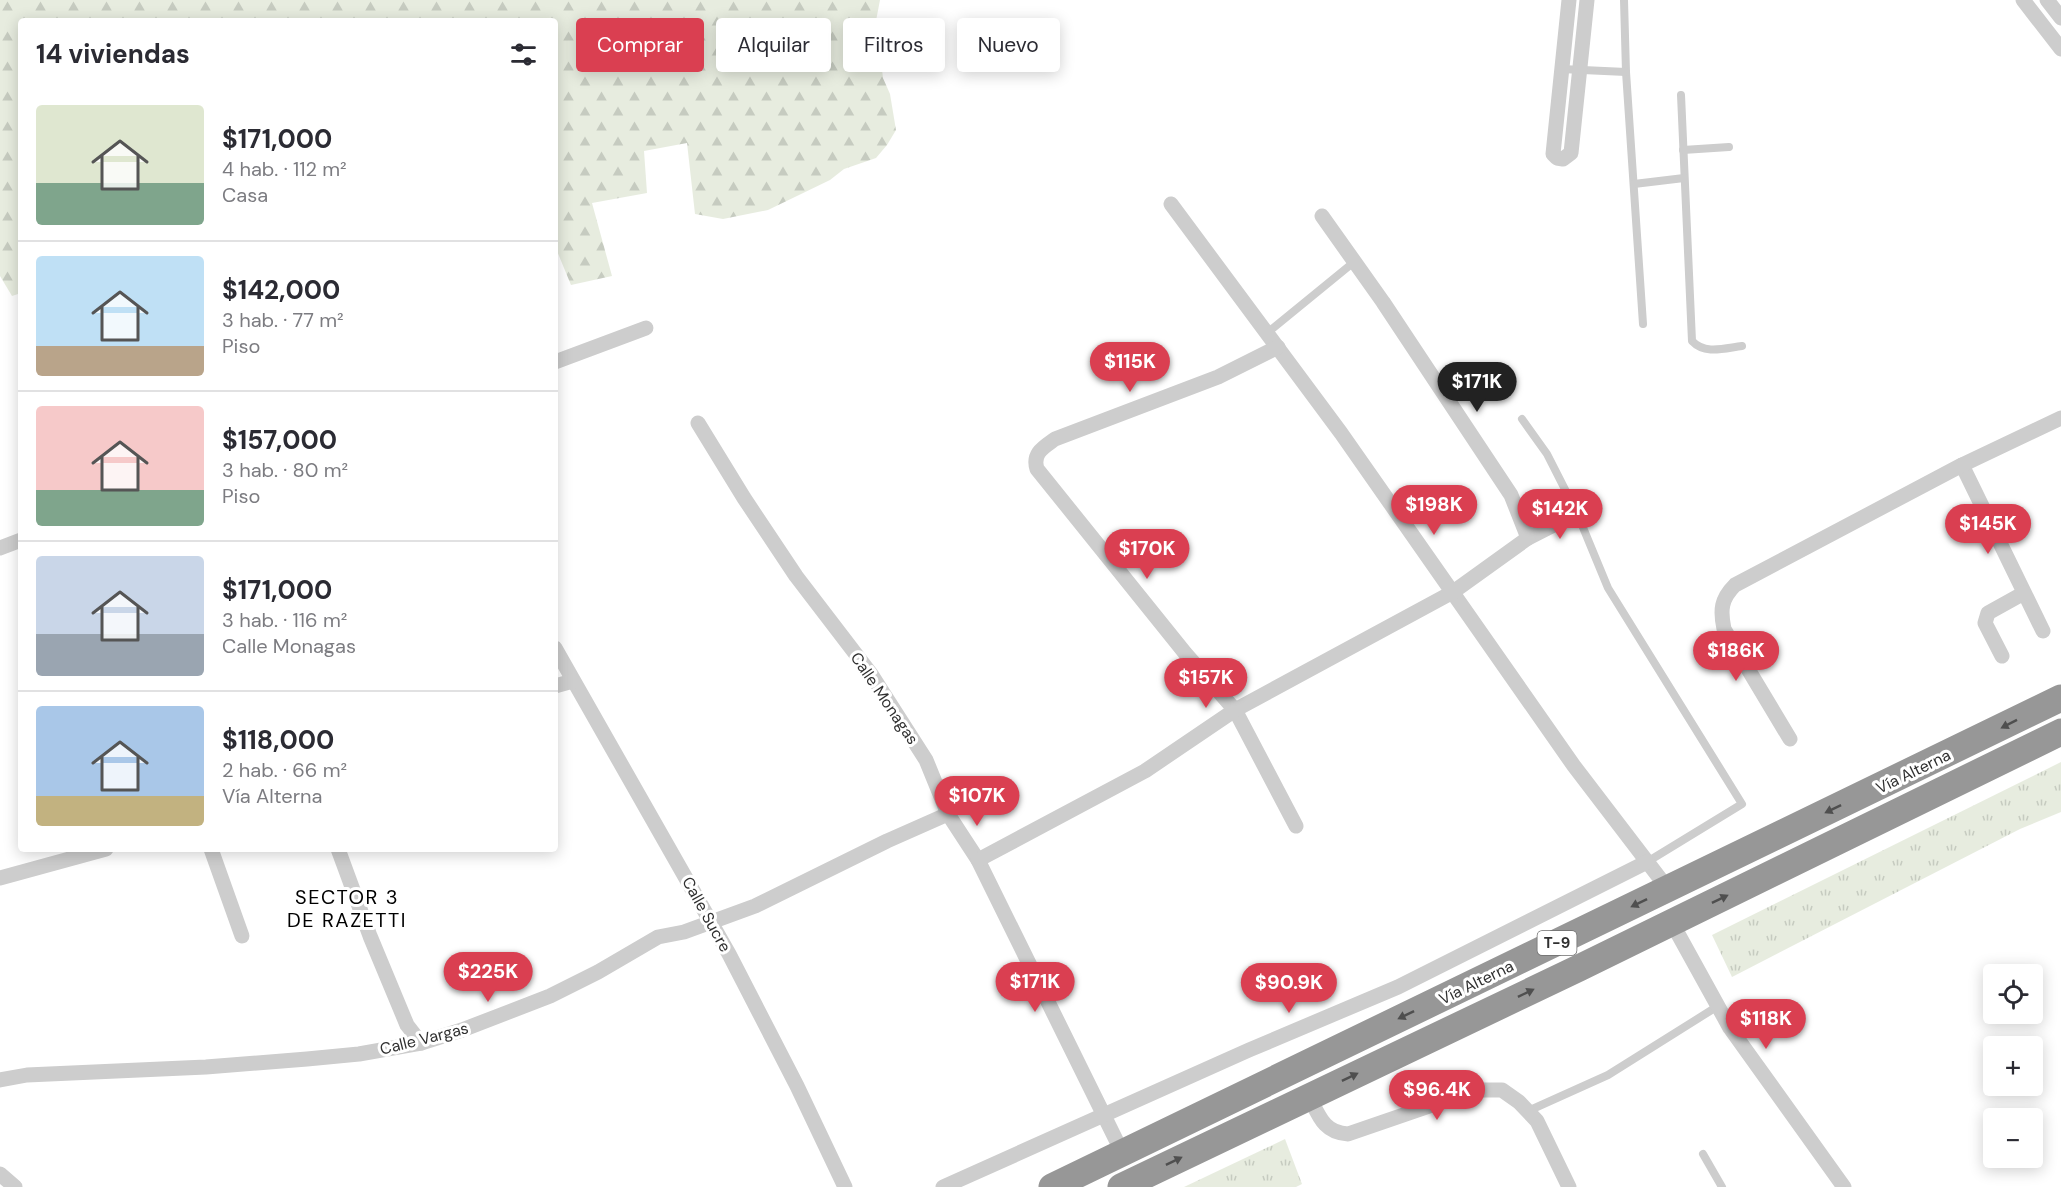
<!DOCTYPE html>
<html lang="es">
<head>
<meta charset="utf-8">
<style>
  body { margin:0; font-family:"DM Sans",sans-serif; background:#f2f2f3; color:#2b2b33; height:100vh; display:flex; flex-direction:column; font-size:22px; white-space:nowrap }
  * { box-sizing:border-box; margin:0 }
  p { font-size:20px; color:#7c7c81 }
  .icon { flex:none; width:33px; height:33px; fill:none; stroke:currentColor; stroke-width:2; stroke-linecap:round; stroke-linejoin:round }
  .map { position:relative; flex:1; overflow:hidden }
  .sheet { position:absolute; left:18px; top:18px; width:540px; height:834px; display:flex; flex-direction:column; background:#fff; border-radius:6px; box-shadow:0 3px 15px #0003 }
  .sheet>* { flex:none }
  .top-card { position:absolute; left:576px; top:18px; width:570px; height:54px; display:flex; gap:12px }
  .buttons { position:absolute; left:1983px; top:964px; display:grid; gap:12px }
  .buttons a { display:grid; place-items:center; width:60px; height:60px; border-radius:6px; background:#fff; box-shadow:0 3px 15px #0003; font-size:30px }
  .price { position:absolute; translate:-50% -51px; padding:0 14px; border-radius:21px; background:#da3f51; color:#fff; font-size:20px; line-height:39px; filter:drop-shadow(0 2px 3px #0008) }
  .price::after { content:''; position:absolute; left:50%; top:36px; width:18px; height:14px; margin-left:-9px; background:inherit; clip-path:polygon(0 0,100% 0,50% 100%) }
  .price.current { background:#222; color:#fff }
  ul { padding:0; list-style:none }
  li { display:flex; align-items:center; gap:18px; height:150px; padding:0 18px }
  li+li { border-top:2px solid #e1e1e2 }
  li span { display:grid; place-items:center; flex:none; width:168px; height:120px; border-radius:6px; color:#555 }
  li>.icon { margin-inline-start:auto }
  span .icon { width:72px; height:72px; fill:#fffc; stroke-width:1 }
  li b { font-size:26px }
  h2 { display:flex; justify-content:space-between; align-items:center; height:72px; padding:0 18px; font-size:26px }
  .tag { padding:0 21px; border-radius:6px; background:#fff; box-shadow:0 3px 15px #0003; font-size:21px; line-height:54px }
  .tag.current { background:#da3f51; color:#fff }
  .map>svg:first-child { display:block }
</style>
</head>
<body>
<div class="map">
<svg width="2061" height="1187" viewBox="0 0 2061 1187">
  <defs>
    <pattern id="grass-tufts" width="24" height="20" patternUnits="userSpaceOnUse" patternTransform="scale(1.5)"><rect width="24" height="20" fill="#e7ecdf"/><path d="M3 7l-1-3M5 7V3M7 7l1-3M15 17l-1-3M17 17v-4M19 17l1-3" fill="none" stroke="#c6cbc0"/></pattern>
    <pattern id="forest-firs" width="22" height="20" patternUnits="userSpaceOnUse" patternTransform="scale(1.5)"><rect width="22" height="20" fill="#e7ecdf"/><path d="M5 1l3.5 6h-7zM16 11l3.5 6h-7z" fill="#c6cbc0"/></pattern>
  </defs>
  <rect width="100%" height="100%" fill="#fff"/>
  <g fill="url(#grass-tufts)">
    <path d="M 2061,762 L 2061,812 L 2020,829 L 1732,977 L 1712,935 Z"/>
    <path d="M 1285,1139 L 1302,1184 L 1296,1187 L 1184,1187 Z"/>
  </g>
  <path fill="url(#forest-firs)" d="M 0,0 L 880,0 L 875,26 L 875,44 L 881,61 L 883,78 L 890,94 L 896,130 L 887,145 L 876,158 L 844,169 L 830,180 L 768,210 L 723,219 L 695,214 L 687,143 L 644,151 L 647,193 L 592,203 L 612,276 L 571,285 L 557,251 L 555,221 L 555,21 L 21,21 L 21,293 L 12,296 L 0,276 Z"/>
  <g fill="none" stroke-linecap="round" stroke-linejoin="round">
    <g stroke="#cdcdcd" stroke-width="8">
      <path d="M 1624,0 L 1626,72 L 1643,324"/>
      <path d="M 1561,69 L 1626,72"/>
      <path d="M 1681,95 L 1692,341 C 1705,355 1725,348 1742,346"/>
      <path d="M 1683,150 L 1729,147"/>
      <path d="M 1634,184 L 1684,178"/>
      <path d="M 1267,333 L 1354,262"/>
      <path d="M 1522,419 L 1547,454 L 1577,513 L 1608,588 L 1742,804 L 1647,862"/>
      <path d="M 1528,1111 L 1608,1075 L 1718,1006"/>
      <path d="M 1703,1154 L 1722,1187"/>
    </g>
    <g stroke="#cdcdcd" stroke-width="15">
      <path d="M 1569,0 L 1553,154 L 1557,158 L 1563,159 L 1571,153 L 1587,0"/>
      <path d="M 2023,0 L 2061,49"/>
      <path d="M 2047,0 L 2061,18"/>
      <path d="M 1171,204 L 1341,433 L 1574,766 L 1668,889"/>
      <path d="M 1278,347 L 1218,377 L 1055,439 C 1044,447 1032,453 1037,469 L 1185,653 L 1235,710 L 1296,826"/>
      <path d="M 555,362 L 646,328"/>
      <path d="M 698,423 L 744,498 L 796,576 L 871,674 L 926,760 L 948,814 L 978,860 L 1122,1152"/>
      <path d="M 1962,465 L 2043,631"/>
      <path d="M 1528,538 L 1577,513"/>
      <path d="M 0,548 L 21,540"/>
      <path d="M 555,648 L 729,954 L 797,1086 L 845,1187"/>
      <path d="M 2002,656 L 1985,623 L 1988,613 L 2024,593"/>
      <path d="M 555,686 L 573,681"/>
      <path d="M 1790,739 L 1724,629 C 1720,610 1721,599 1735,585 L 1962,465 L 2061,418"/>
      <path d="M 211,849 L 242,936"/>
      <path d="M 338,849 L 370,936 L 407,1025 L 421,1043"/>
      <path d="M 978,860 L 1145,771 L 1235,710 L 1453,592 L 1528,538 L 1511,495 L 1383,302 L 1322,216"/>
      <path d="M 0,878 L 106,849"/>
      <path d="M 1672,923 L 1730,1028 L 1844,1187"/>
      <path d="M 0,1080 L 27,1075 L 206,1067 L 307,1059 L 359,1054 L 421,1043 L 462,1030 L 550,996 L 598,972 L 658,937 L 684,932 L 755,906 L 887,841 L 948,814"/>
      <path d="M 1309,1096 C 1319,1116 1324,1133 1348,1134 L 1476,1090 L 1502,1090 L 1519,1102 L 1537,1121 L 1569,1187"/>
      <path d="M 0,1174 L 15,1187"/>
      <path d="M 943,1187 L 1249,1050 L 1398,987 L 1647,862"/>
    </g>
    <g stroke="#979797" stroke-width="27">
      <path d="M 1052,1187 L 2061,698"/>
      <path d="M 1121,1187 L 1579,968 L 2061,732"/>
    </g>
  </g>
  <defs><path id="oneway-solid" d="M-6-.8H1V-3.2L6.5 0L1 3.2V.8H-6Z" transform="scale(1.5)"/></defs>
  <g fill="#4f4f4f">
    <use href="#oneway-solid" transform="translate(2009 724) rotate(153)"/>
    <use href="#oneway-solid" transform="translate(1833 809) rotate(154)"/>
    <use href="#oneway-solid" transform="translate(1720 899) rotate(-26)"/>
    <use href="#oneway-solid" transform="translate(1639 903) rotate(154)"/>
    <use href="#oneway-solid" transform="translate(1526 993) rotate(-26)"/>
    <use href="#oneway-solid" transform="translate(1406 1015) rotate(154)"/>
    <use href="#oneway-solid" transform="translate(1350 1077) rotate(-26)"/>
    <use href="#oneway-solid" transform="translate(1174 1161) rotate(-26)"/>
  </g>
  <g text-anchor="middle" stroke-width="6" stroke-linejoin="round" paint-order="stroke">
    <rect fill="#fff" stroke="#6e6e6e" stroke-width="1.5" x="1537.5" y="931" width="39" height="24" rx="4.5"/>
    <g font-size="15" font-weight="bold" fill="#303030">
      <text x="1557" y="948">T-9</text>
    </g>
    <g font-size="16" fill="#303030" stroke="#fff">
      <text transform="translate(885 698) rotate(56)" y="6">Calle Monagas</text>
      <text transform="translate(1913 771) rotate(-26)" y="6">Vía Alterna</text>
      <text transform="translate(707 914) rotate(61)" y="6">Calle Sucre</text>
      <text transform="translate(1476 982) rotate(-26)" y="6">Vía Alterna</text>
      <text transform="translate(424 1038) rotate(-14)" y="6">Calle Vargas</text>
    </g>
    <g font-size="20" letter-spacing="1.5" fill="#000" stroke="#fff">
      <text x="347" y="904">SECTOR 3<tspan x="347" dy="23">DE RAZETTI</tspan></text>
    </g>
  </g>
</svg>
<div class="buttons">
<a><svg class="icon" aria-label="locate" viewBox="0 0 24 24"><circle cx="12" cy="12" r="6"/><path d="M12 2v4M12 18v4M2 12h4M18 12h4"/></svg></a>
<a>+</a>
<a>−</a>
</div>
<b class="price" style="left:1130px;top:393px">$115K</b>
<b class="price current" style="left:1477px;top:413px">$171K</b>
<b class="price" style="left:1434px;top:536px">$198K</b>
<b class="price" style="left:1560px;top:540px">$142K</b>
<b class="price" style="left:1988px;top:555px">$145K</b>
<b class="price" style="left:1147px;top:580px">$170K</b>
<b class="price" style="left:1736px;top:682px">$186K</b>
<b class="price" style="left:1206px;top:709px">$157K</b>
<b class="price" style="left:977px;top:827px">$107K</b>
<b class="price" style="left:488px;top:1003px">$225K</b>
<b class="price" style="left:1035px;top:1013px">$171K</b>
<b class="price" style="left:1289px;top:1014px">$90.9K</b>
<b class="price" style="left:1766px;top:1050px">$118K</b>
<b class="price" style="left:1437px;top:1121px">$96.4K</b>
<div class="top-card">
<a class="tag current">Comprar</a>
<a class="tag">Alquilar</a>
<a class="tag">Filtros</a>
<a class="tag">Nuevo</a>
</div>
<section class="sheet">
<h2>14 viviendas<svg class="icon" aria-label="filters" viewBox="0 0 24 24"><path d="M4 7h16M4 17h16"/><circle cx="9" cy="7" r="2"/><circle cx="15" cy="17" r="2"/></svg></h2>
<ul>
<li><span style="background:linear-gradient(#dfe7d0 65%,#7fa58c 0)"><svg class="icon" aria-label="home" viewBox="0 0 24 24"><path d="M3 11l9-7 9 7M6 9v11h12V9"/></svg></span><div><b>$171,000</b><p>4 hab. · 112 m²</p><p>Casa</p></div></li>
<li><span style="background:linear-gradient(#bfe0f5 75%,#b9a48a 0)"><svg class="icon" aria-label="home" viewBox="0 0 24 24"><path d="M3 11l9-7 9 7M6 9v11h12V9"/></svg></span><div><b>$142,000</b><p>3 hab. · 77 m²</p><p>Piso</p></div></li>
<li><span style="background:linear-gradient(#f6c9c9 70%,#7fa58c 0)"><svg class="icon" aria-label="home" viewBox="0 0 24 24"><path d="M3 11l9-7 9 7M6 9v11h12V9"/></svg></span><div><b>$157,000</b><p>3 hab. · 80 m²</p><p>Piso</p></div></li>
<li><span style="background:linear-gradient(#c9d6e8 65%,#9aa5b1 0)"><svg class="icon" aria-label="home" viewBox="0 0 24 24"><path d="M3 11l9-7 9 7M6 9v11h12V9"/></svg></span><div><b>$171,000</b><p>3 hab. · 116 m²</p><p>Calle Monagas</p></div></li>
<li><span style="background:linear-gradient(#a9c7e8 75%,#c2b280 0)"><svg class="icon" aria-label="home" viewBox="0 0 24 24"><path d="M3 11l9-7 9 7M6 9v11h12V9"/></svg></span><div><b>$118,000</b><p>2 hab. · 66 m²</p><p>Vía Alterna</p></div></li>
</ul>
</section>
</div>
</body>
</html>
